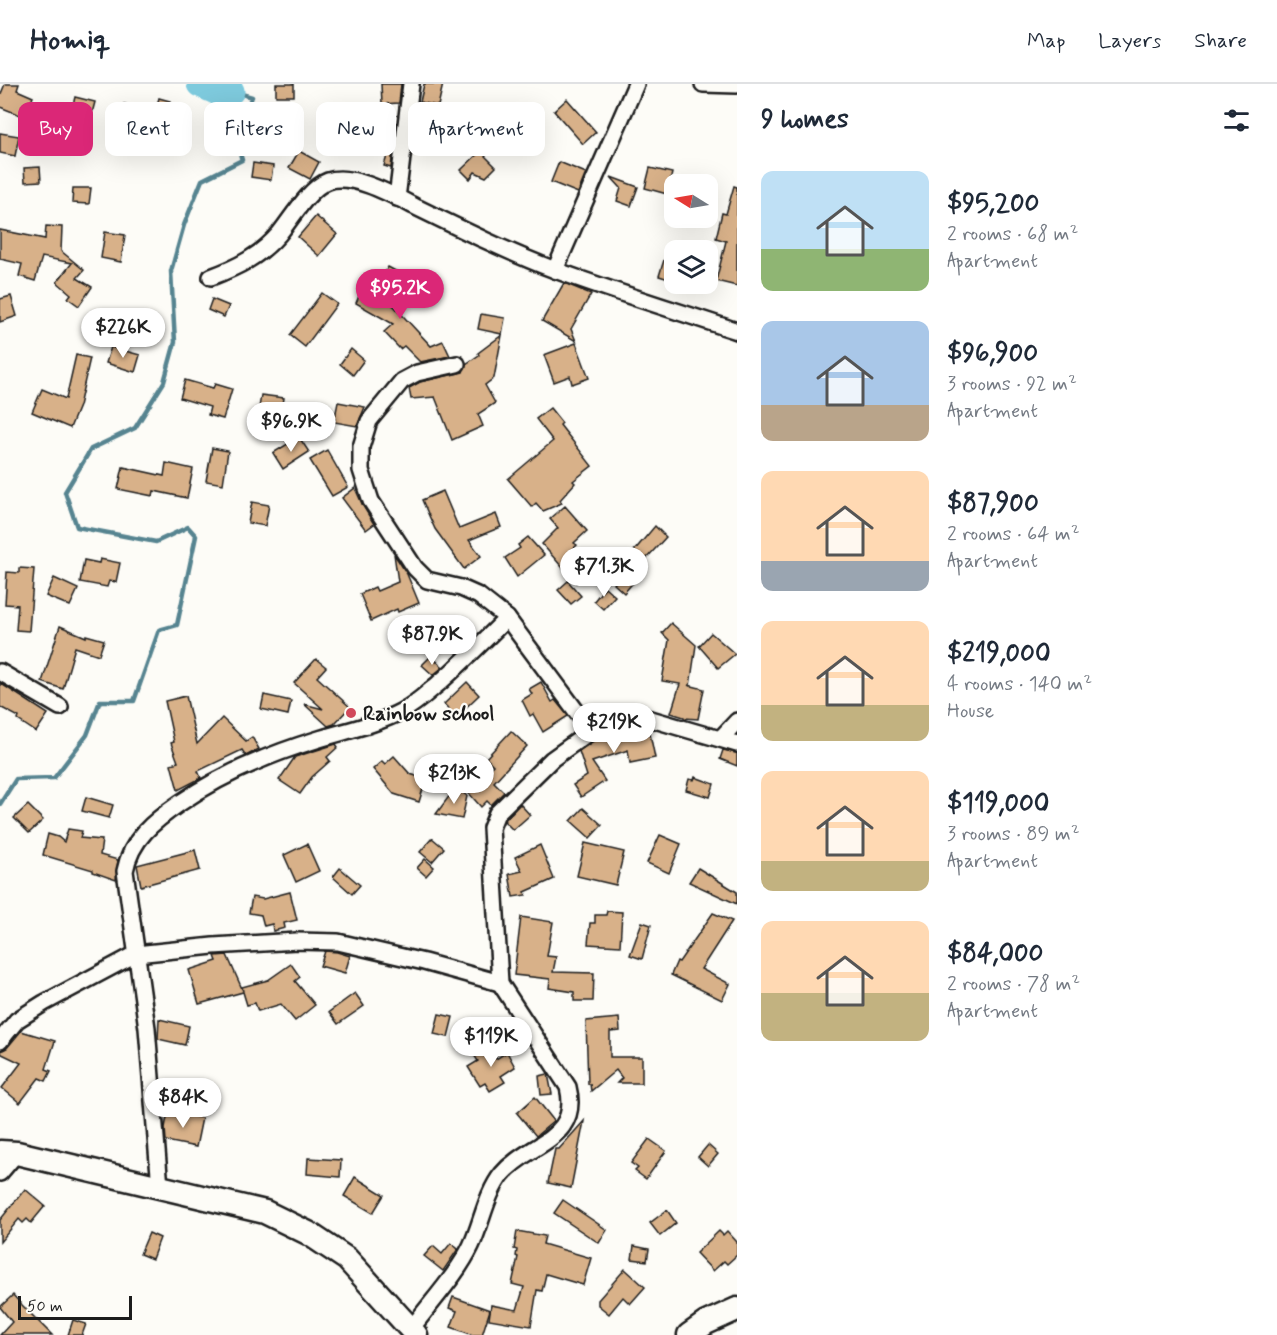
<!DOCTYPE html>
<html lang="en">
<head>
<meta charset="utf-8">
<style>
  body { margin:0; font-family:Mynerve,sans-serif; background:#f2f2f3; color:#1f2937; height:100vh; display:flex; flex-direction:column; font-size:22px; white-space:nowrap }
  * { box-sizing:border-box; margin:0 }
  p { font-size:20px; color:#747a83 }
  .icon { flex:none; width:33px; height:33px; fill:none; stroke:currentColor; stroke-width:2; stroke-linecap:round; stroke-linejoin:round }
  .map { position:relative; flex:1; overflow:hidden }
  .panel { display:flex; flex-direction:column; background:#fff; width:540px }
  .panel>* { flex:none }
  .top-card { position:absolute; left:18px; top:18px; width:570px; height:54px; display:flex; gap:12px }
  .needle { width:39px; rotate:281deg }
  .controls { position:absolute; left:664px; top:90px; display:grid; gap:12px }
  .controls a { display:grid; place-items:center; width:54px; height:54px; border-radius:12px; background:#fff; box-shadow:0 6px 24px #0002; font-size:30px }
  .scale { position:absolute; left:18px; bottom:15px; width:114px; box-sizing:border-box; padding-left:6px; border:3px solid #1c1c1c; border-top:0; font-size:16px; line-height:21px; white-space:nowrap; color:#1c1c1c; -webkit-text-stroke:4px #fdfcf7; paint-order:stroke }
  .price { position:absolute; translate:-50% -51px; padding:0 14px; border-radius:21px; background:#fff; color:#222; font-size:20px; line-height:39px; filter:drop-shadow(0 2px 3px #0008) }
  .price::after { content:''; position:absolute; left:50%; top:36px; width:18px; height:14px; margin-left:-9px; background:inherit; clip-path:polygon(0 0,100% 0,50% 100%) }
  .price.selected { background:#db2777; color:#fff }
  ul { padding:0; list-style:none }
  li { display:flex; align-items:center; gap:18px; height:150px; padding:0 24px }
  li span { display:grid; place-items:center; flex:none; width:168px; height:120px; border-radius:12px; color:#555 }
  li>.icon { margin-inline-start:auto }
  span .icon { width:72px; height:72px; fill:#fffc; stroke-width:1 }
  li b { font-size:26px }
  h2 { display:flex; justify-content:space-between; align-items:center; height:72px; padding:0 24px; font-size:26px }
  .chip { padding:0 21px; border-radius:12px; background:#fff; box-shadow:0 6px 24px #0002; font-size:21px; line-height:54px }
  .chip.selected { background:#db2777; color:#fff }
  header { display:flex; align-items:center; gap:36px; box-sizing:border-box; height:84px; padding:0 30px; background:#fff; border-bottom:2px solid #e0e1e3 }
  header strong { font-size:28px }
  nav { display:flex; gap:33px; margin-inline-start:auto; font-size:21px }
  main { display:flex; flex:1; min-height:0 }
  .map>svg:first-child { display:block }
</style>
</head>
<body>
<header>
<strong>Homiq</strong>
<nav><a>Map</a><a>Layers</a><a>Share</a></nav>
</header>
<main>
<div class="map">
<svg width="737" height="1251" viewBox="0 0 737 1251">
  <rect width="100%" height="100%" fill="#fdfcf7"/>
  <filter id="ink" filterUnits="userSpaceOnUse"><feTurbulence type="fractalNoise" baseFrequency=".0167" numOctaves="2"/><feDisplacementMap in="SourceGraphic" scale="12" xChannelSelector="R" yChannelSelector="G"/><feConvolveMatrix kernelMatrix="1 2 1 2 8 2 1 2 1" color-interpolation-filters="sRGB"/></filter>
  <g filter="url(#ink)">
    <g fill="none" stroke-linecap="round" stroke-linejoin="round">
      <path stroke="#578490" stroke-width="4.5" d="M 0,720 L 16,695 L 54,694 L 87,651 L 100,617 L 134,617 L 159,546 L 177,541 L 196,452 L 188,443 L 156,458 L 77,443 L 65,408 L 91,365 L 135,344 L 164,298 L 175,258 L 171,187 L 184,141 L 202,96 L 242,76 L 233,47 L 252,13 L 231,7"/>
      <path stroke="#7ecadd" stroke-width="27" d="M 200,0 L 222,10 L 231,7"/>
    </g>
    <g fill="#d8b189" stroke="#1c1c1c" stroke-width="1.5">
      <path d="M 5,0 L 19,0 L 17,6 L 33,13 L 25,33 L 0,23 L 0,12 Z"/>
      <rect x="276" y="0" width="18" height="12"/>
      <path d="M 381,0 L 401,0 L 399,19 L 382,20 Z"/>
      <path d="M 424,0 L 443,0 L 438,22 L 420,18 Z"/>
      <path d="M 75,13 L 95,18 L 90,37 L 70,33 Z"/>
      <path d="M 159,14 L 170,17 L 163,48 L 172,29 L 176,30 L 168,69 L 156,63 L 161,51 L 136,45 L 132,61 L 114,57 L 124,20 L 155,28 Z"/>
      <path d="M 567,15 L 596,48 L 583,60 L 554,27 Z"/>
      <path d="M 65,38 L 77,41 L 74,53 L 62,48 Z"/>
      <path d="M 0,49 L 19,52 L 15,72 L 0,69 Z"/>
      <path d="M 486,62 L 490,65 L 485,72 L 496,83 L 486,93 L 475,88 L 470,95 L 461,86 Z"/>
      <path d="M 389,65 L 393,66 L 391,84 L 384,82 Z"/>
      <path d="M 299,67 L 319,78 L 310,95 L 289,84 Z"/>
      <path d="M 559,78 L 586,89 L 578,109 L 551,98 Z"/>
      <path d="M 253,79 L 273,82 L 271,96 L 251,93 Z"/>
      <path d="M 40,83 L 41,97 L 25,98 L 24,84 Z"/>
      <path d="M 650,84 L 672,89 L 667,110 L 645,104 Z"/>
      <path d="M 611,93 L 638,103 L 631,122 L 617,117 L 621,104 Z"/>
      <path d="M 734,102 L 737,103 L 737,202 L 716,197 L 726,157 L 716,154 L 722,129 L 726,130 Z"/>
      <path d="M 73,104 L 91,104 L 89,120 L 72,119 Z"/>
      <path d="M 316,132 L 337,150 L 319,172 L 298,153 Z"/>
      <path d="M 46,142 L 62,143 L 61,167 L 84,186 L 77,194 L 92,203 L 79,222 L 68,214 L 71,210 L 57,198 L 72,179 L 42,173 L 35,197 L 19,192 L 22,180 L 0,175 L 0,146 L 45,155 Z"/>
      <path d="M 105,148 L 125,151 L 121,178 L 101,174 Z"/>
      <path d="M 664,176 L 675,179 L 675,197 L 659,192 Z"/>
      <path d="M 388,183 L 405,192 L 391,219 L 431,262 L 443,257 L 450,272 L 420,278 L 404,262 L 400,265 L 384,248 L 393,240 L 356,219 L 360,210 L 372,214 Z"/>
      <path d="M 564,199 L 591,210 L 571,245 L 576,257 L 542,237 Z"/>
      <path d="M 322,209 L 337,220 L 305,263 L 290,251 Z"/>
      <path d="M 11,212 L 17,232 L 0,238 L 0,215 Z"/>
      <path d="M 212,215 L 229,222 L 224,233 L 208,226 Z"/>
      <path d="M 481,230 L 505,234 L 502,250 L 478,245 Z"/>
      <path d="M 502,251 L 494,294 L 485,301 L 495,319 L 478,330 L 483,342 L 452,356 L 435,313 L 411,315 L 409,304 L 420,298 L 463,288 L 466,280 L 479,271 L 478,269 Z"/>
      <path d="M 576,259 L 589,294 L 572,300 L 570,292 L 554,298 L 544,271 Z"/>
      <path d="M 111,263 L 140,271 L 135,288 L 106,279 Z"/>
      <path d="M 351,265 L 364,276 L 353,291 L 340,280 Z"/>
      <path d="M 76,271 L 90,274 L 79,322 L 70,344 L 32,328 L 42,305 L 66,315 Z"/>
      <path d="M 185,296 L 213,304 L 215,300 L 232,305 L 223,335 L 208,331 L 210,323 L 180,314 Z"/>
      <path d="M 261,311 L 284,314 L 279,346 L 256,343 Z"/>
      <path d="M 338,318 L 365,323 L 357,342 L 334,338 Z"/>
      <path d="M 550,324 L 562,339 L 560,341 L 592,382 L 573,397 L 575,399 L 560,416 L 562,419 L 543,427 L 536,419 L 532,423 L 508,395 L 553,357 L 536,335 Z"/>
      <path d="M 299,353 L 309,368 L 283,385 L 273,369 Z"/>
      <path d="M 212,364 L 228,367 L 223,400 L 206,397 Z"/>
      <path d="M 327,366 L 348,403 L 332,412 L 310,376 Z"/>
      <path d="M 166,379 L 193,385 L 187,414 L 154,407 L 153,412 L 118,405 L 123,383 L 164,392 Z"/>
      <path d="M 355,404 L 363,422 L 374,440 L 366,446 L 342,414 Z"/>
      <path d="M 443,407 L 459,445 L 496,430 L 501,443 L 469,456 L 481,472 L 464,485 L 435,445 L 422,416 Z"/>
      <path d="M 252,418 L 269,421 L 265,442 L 248,439 Z"/>
      <path d="M 565,422 L 587,447 L 574,459 L 577,461 L 567,471 L 585,492 L 576,499 L 542,460 L 558,444 L 550,435 Z"/>
      <path d="M 655,442 L 666,453 L 645,476 L 634,467 Z"/>
      <path d="M 528,453 L 544,471 L 517,493 L 505,474 L 520,464 L 518,461 Z"/>
      <path d="M 394,470 L 407,490 L 419,519 L 398,528 L 397,525 L 371,537 L 360,510 L 375,503 L 377,507 L 398,498 Z"/>
      <path d="M 100,475 L 120,479 L 116,498 L 109,497 L 107,503 L 80,498 L 84,476 L 99,479 Z"/>
      <path d="M 19,484 L 34,485 L 29,547 L 16,546 L 18,521 L 5,520 L 7,488 L 19,489 Z"/>
      <path d="M 626,485 L 637,494 L 624,509 L 614,500 Z"/>
      <path d="M 54,494 L 78,505 L 70,522 L 46,512 Z"/>
      <path d="M 568,497 L 581,512 L 571,520 L 558,506 Z"/>
      <path d="M 605,503 L 615,512 L 603,525 L 594,517 Z"/>
      <path d="M 671,539 L 696,561 L 690,602 L 688,601 L 704,605 L 698,635 L 684,634 L 684,633 L 671,629 L 680,600 L 662,597 L 669,556 L 662,549 Z"/>
      <path d="M 60,542 L 86,553 L 86,551 L 104,556 L 99,571 L 75,563 L 63,605 L 42,598 Z"/>
      <path d="M 711,549 L 735,570 L 718,584 L 699,562 Z"/>
      <path d="M 431,572 L 443,583 L 433,591 L 422,581 Z"/>
      <path d="M 316,575 L 326,583 L 317,593 L 350,623 L 334,640 L 328,642 L 304,620 L 323,625 L 294,599 Z"/>
      <path d="M 467,598 L 479,611 L 456,633 L 444,620 Z"/>
      <path d="M 541,598 L 552,618 L 555,616 L 568,632 L 543,648 L 533,630 L 530,632 L 522,616 L 532,610 L 529,605 Z"/>
      <path d="M 0,599 L 48,630 L 36,648 L 18,636 L 19,633 L 0,623 Z"/>
      <path d="M 264,611 L 291,617 L 288,631 L 261,625 Z"/>
      <path d="M 186,612 L 197,660 L 222,634 L 246,657 L 252,653 L 259,665 L 246,672 L 242,666 L 198,687 L 201,694 L 178,706 L 171,680 L 178,678 L 171,659 L 174,658 L 165,617 Z"/>
      <path d="M 629,641 L 649,645 L 655,674 L 630,679 L 628,666 L 592,678 L 605,697 L 581,713 L 573,701 L 587,692 L 579,667 L 595,656 L 624,647 L 623,643 Z"/>
      <path d="M 511,647 L 527,662 L 494,698 L 504,708 L 491,721 L 487,717 L 481,723 L 467,707 L 493,681 L 486,674 Z"/>
      <path d="M 336,660 L 338,663 L 327,673 L 330,677 L 312,693 L 300,710 L 279,696 L 295,673 Z"/>
      <path d="M 723,666 L 737,669 L 737,682 L 720,675 Z"/>
      <path d="M 394,672 L 410,690 L 426,695 L 419,718 L 394,710 L 373,685 L 382,677 L 385,680 Z"/>
      <path d="M 695,693 L 714,700 L 710,713 L 686,706 L 689,695 L 694,696 Z"/>
      <path d="M 456,703 L 467,712 L 462,735 L 436,730 Z"/>
      <path d="M 86,713 L 113,721 L 109,734 L 82,727 Z"/>
      <path d="M 520,720 L 530,731 L 513,746 L 504,737 Z"/>
      <path d="M 28,721 L 43,736 L 29,749 L 14,734 Z"/>
      <path d="M 583,724 L 602,741 L 590,754 L 571,737 Z"/>
      <path d="M 68,745 L 82,747 L 80,754 L 102,756 L 100,771 L 118,776 L 116,796 L 93,788 L 93,786 L 43,771 L 48,750 L 58,753 L 64,758 Z"/>
      <path d="M 660,751 L 681,760 L 669,789 L 647,779 Z"/>
      <path d="M 432,754 L 444,764 L 432,778 L 420,768 Z"/>
      <path d="M 585,759 L 624,768 L 616,801 L 577,792 Z"/>
      <path d="M 307,760 L 319,787 L 296,798 L 284,771 Z"/>
      <path d="M 540,761 L 554,795 L 525,808 L 526,811 L 513,813 L 509,790 L 522,787 L 515,773 Z"/>
      <path d="M 195,766 L 200,786 L 141,802 L 137,781 Z"/>
      <path d="M 425,775 L 434,783 L 426,792 L 417,784 Z"/>
      <path d="M 340,784 L 360,801 L 352,810 L 333,793 Z"/>
      <path d="M 698,784 L 737,808 L 737,820 L 689,798 Z"/>
      <path d="M 290,808 L 297,836 L 284,839 L 285,844 L 273,847 L 272,840 L 264,842 L 261,831 L 249,829 L 252,813 L 263,815 Z"/>
      <path d="M 607,827 L 622,828 L 620,862 L 588,860 L 590,839 L 595,839 L 595,831 L 606,831 Z"/>
      <path d="M 713,829 L 732,837 L 701,885 L 730,900 L 722,916 L 671,891 L 677,877 L 679,878 Z"/>
      <path d="M 521,833 L 553,838 L 547,872 L 556,873 L 553,888 L 594,889 L 593,917 L 574,917 L 574,908 L 549,904 L 550,895 L 514,891 Z"/>
      <path d="M 642,838 L 651,841 L 642,875 L 630,871 Z"/>
      <path d="M 325,867 L 337,868 L 350,872 L 345,889 L 320,882 Z"/>
      <path d="M 227,871 L 243,907 L 242,903 L 268,896 L 291,880 L 300,893 L 295,897 L 315,921 L 295,937 L 281,920 L 258,927 L 255,919 L 247,921 L 243,908 L 199,920 L 189,886 L 217,877 L 215,872 Z"/>
      <path d="M 355,909 L 364,922 L 338,940 L 329,928 Z"/>
      <path d="M 439,930 L 453,933 L 448,953 L 434,950 Z"/>
      <path d="M 619,934 L 620,947 L 610,948 L 610,973 L 642,973 L 642,999 L 617,999 L 622,994 L 616,986 L 591,1007 L 590,1000 L 588,1000 L 586,937 Z"/>
      <path d="M 159,935 L 189,942 L 185,961 L 158,955 Z"/>
      <path d="M 21,947 L 55,957 L 46,985 L 51,987 L 46,997 L 39,994 L 20,1019 L 2,1004 L 21,979 L 0,969 L 0,967 L 7,964 Z"/>
      <path d="M 488,962 L 496,975 L 507,968 L 515,983 L 501,992 L 505,998 L 490,1007 L 485,999 L 480,1002 L 468,983 L 478,977 L 474,971 Z"/>
      <path d="M 548,990 L 552,1010 L 541,1011 L 539,992 Z"/>
      <path d="M 535,1013 L 554,1037 L 536,1052 L 517,1029 Z"/>
      <path d="M 168,1027 L 202,1034 L 196,1063 L 166,1057 L 165,1044 Z"/>
      <path d="M 584,1037 L 571,1104 L 548,1099 L 555,1065 L 559,1065 Z"/>
      <path d="M 649,1055 L 666,1067 L 646,1095 L 635,1087 L 638,1084 L 631,1079 Z"/>
      <path d="M 708,1061 L 718,1070 L 708,1082 L 698,1073 Z"/>
      <path d="M 308,1074 L 341,1076 L 340,1093 L 307,1090 Z"/>
      <path d="M 355,1093 L 384,1111 L 373,1129 L 344,1112 Z"/>
      <path d="M 25,1105 L 45,1122 L 31,1139 L 27,1135 L 23,1139 L 19,1135 L 0,1158 L 0,1136 Z"/>
      <path d="M 563,1116 L 607,1146 L 599,1159 L 554,1129 Z"/>
      <path d="M 667,1126 L 676,1139 L 660,1152 L 650,1139 Z"/>
      <path d="M 517,1147 L 545,1152 L 543,1160 L 591,1174 L 583,1201 L 546,1190 L 542,1207 L 537,1206 L 531,1242 L 489,1235 L 491,1221 L 517,1226 L 524,1203 L 512,1200 L 518,1173 L 516,1172 L 517,1166 L 514,1165 Z"/>
      <path d="M 719,1147 L 723,1151 L 727,1147 L 737,1158 L 737,1171 L 727,1180 L 724,1177 L 713,1187 L 696,1169 Z"/>
      <path d="M 149,1149 L 160,1154 L 152,1175 L 140,1170 Z"/>
      <path d="M 451,1159 L 458,1165 L 443,1187 L 424,1172 L 433,1162 L 442,1170 Z"/>
      <path d="M 634,1162 L 649,1165 L 647,1177 L 632,1175 Z"/>
      <path d="M 625,1185 L 645,1203 L 630,1220 L 623,1213 L 609,1230 L 598,1221 L 598,1216 Z"/>
      <path d="M 13,1211 L 21,1220 L 52,1251 L 0,1251 L 12,1238 L 0,1223 Z"/>
      <path d="M 453,1213 L 490,1226 L 482,1251 L 473,1251 L 451,1243 L 457,1227 L 449,1224 Z"/>
      <path d="M 73,1236 L 86,1240 L 82,1251 L 68,1251 Z"/>
    </g>
    <g fill="none" stroke-linecap="round" stroke-linejoin="round">
      <g stroke="#1c1c1c" stroke-width="20">
        <g id="street">
          <path d="M 703,0 L 737,1"/>
          <path d="M 397,114 L 411,0"/>
          <path d="M 555,186 L 636,0"/>
          <path d="M 211,193 C 238,183 260,172 279,150 C 292,134 309,104 328,97 C 353,88 396,113 418,124 C 463,146 508,168 555,186 C 615,208 677,227 737,247"/>
          <path d="M 457,280 L 417,289 L 402,297 L 369,337 L 361,363 L 361,386 L 371,417 L 415,484 L 427,496 L 461,504 L 479,512 L 507,534 L 591,647"/>
          <path d="M 0,588 L 60,623"/>
          <path d="M 721,654 L 737,637"/>
          <path d="M 0,957 L 17,936 L 44,919 L 136,870 L 213,862 L 297,857 L 338,858 L 424,878 L 500,899"/>
          <path d="M 0,1089 L 17,1069"/>
          <path d="M 160,1103 L 147,944 L 125,787 C 131,755 154,737 180,719 C 222,690 267,671 316,656 C 344,647 376,641 402,627 C 416,620 427,609 438,600 C 462,579 485,556 507,534"/>
          <path d="M 412,1244 C 431,1218 457,1191 471,1162 C 482,1139 486,1110 502,1090 C 529,1058 581,1056 568,1003 L 500,899 L 491,744 L 497,729 L 552,675 L 591,647 L 615,636 L 628,631 L 651,635 L 737,660"/>
        </g>
      </g>
      <g stroke="#1c1c1c" stroke-width="27">
        <g id="secondary">
          <path d="M 0,1068 L 17,1069 L 265,1128 L 308,1149 L 347,1175 L 416,1251"/>
          <path d="M 689,1251 L 706,1239 L 737,1225"/>
        </g>
      </g>
      <use href="#street" stroke="#fdfcf7" stroke-width="15"/>
      <use href="#secondary" stroke="#fdfcf7" stroke-width="22"/>
    </g>
  </g>
  <circle fill="#d1495b" stroke="#fdfcf7" stroke-width="2" cx="351" cy="629" r="6"/>
  <g text-anchor="middle" stroke-width="4.5" stroke-linejoin="round" paint-order="stroke">
    <g font-size="21" font-weight="bold" fill="#1c1c1c" stroke="#fdfcf7" text-anchor="start">
      <text x="363" y="636">Rainbow school</text>
    </g>
  </g>
</svg>
<div class="controls">
<a><svg class="needle" viewBox="-14 -14 28 28"><path d="M0-13l5 13h-10z" fill="#e53935"/><path d="M0 13l5-13h-10z" fill="#747a83"/></svg></a>
<a><svg class="icon" aria-label="layers" viewBox="0 0 24 24"><path d="M12 4l9 5-9 5-9-5zM3 14l9 5 9-5"/></svg></a>
</div>
<div class="scale">50 m</div>
<b class="price selected" style="left:400px;top:236px">$95.2K</b>
<b class="price" style="left:123px;top:275px">$226K</b>
<b class="price" style="left:291px;top:369px">$96.9K</b>
<b class="price" style="left:604px;top:514px">$71.3K</b>
<b class="price" style="left:432px;top:582px">$87.9K</b>
<b class="price" style="left:614px;top:670px">$219K</b>
<b class="price" style="left:454px;top:721px">$213K</b>
<b class="price" style="left:491px;top:984px">$119K</b>
<b class="price" style="left:183px;top:1045px">$84K</b>
<div class="top-card">
<a class="chip selected">Buy</a>
<a class="chip">Rent</a>
<a class="chip">Filters</a>
<a class="chip">New</a>
<a class="chip">Apartment</a>
</div>
</div>
<section class="panel">
<h2>9 homes<svg class="icon" aria-label="filters" viewBox="0 0 24 24"><path d="M4 7h16M4 17h16"/><circle cx="9" cy="7" r="2"/><circle cx="15" cy="17" r="2"/></svg></h2>
<ul>
<li><span style="background:linear-gradient(#bfe0f5 65%,#8fb573 0)"><svg class="icon" aria-label="home" viewBox="0 0 24 24"><path d="M3 11l9-7 9 7M6 9v11h12V9"/></svg></span><div><b>$95,200</b><p>2 rooms · 68 m²</p><p>Apartment</p></div></li>
<li><span style="background:linear-gradient(#a9c7e8 70%,#b9a48a 0)"><svg class="icon" aria-label="home" viewBox="0 0 24 24"><path d="M3 11l9-7 9 7M6 9v11h12V9"/></svg></span><div><b>$96,900</b><p>3 rooms · 92 m²</p><p>Apartment</p></div></li>
<li><span style="background:linear-gradient(#ffd9b3 75%,#9aa5b1 0)"><svg class="icon" aria-label="home" viewBox="0 0 24 24"><path d="M3 11l9-7 9 7M6 9v11h12V9"/></svg></span><div><b>$87,900</b><p>2 rooms · 64 m²</p><p>Apartment</p></div></li>
<li><span style="background:linear-gradient(#ffd9b3 70%,#c2b280 0)"><svg class="icon" aria-label="home" viewBox="0 0 24 24"><path d="M3 11l9-7 9 7M6 9v11h12V9"/></svg></span><div><b>$219,000</b><p>4 rooms · 140 m²</p><p>House</p></div></li>
<li><span style="background:linear-gradient(#ffd9b3 75%,#c2b280 0)"><svg class="icon" aria-label="home" viewBox="0 0 24 24"><path d="M3 11l9-7 9 7M6 9v11h12V9"/></svg></span><div><b>$119,000</b><p>3 rooms · 89 m²</p><p>Apartment</p></div></li>
<li><span style="background:linear-gradient(#ffd9b3 60%,#c2b280 0)"><svg class="icon" aria-label="home" viewBox="0 0 24 24"><path d="M3 11l9-7 9 7M6 9v11h12V9"/></svg></span><div><b>$84,000</b><p>2 rooms · 78 m²</p><p>Apartment</p></div></li>
</ul>
</section>
</main>
</body>
</html>
